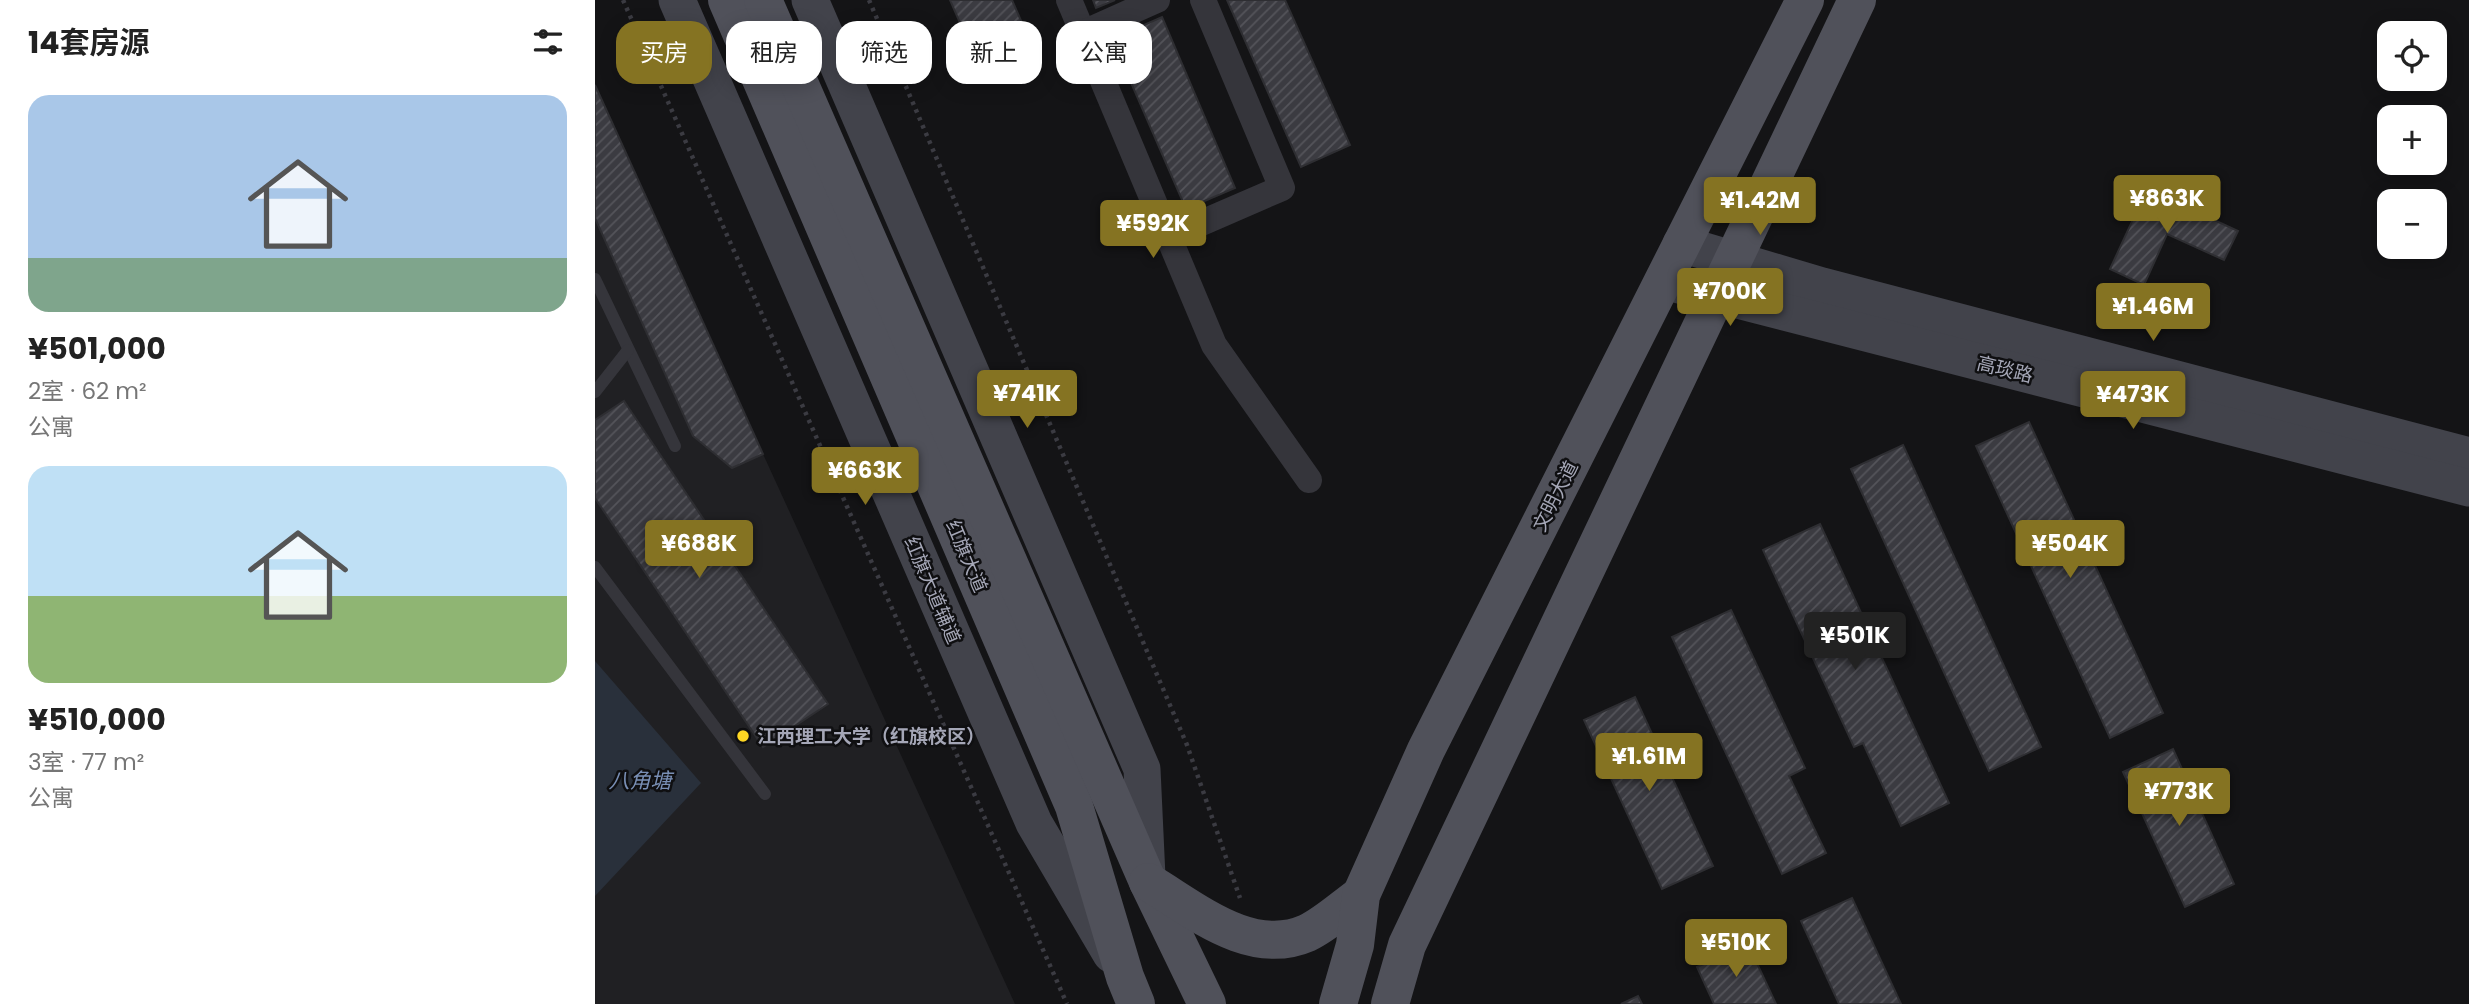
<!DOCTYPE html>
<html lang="zh">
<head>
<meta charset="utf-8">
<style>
  body { margin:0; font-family:Poppins,"Noto Sans SC",sans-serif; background:#f6f6f6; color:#222; height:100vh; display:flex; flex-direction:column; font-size:26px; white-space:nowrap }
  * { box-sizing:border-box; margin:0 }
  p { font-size:23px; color:#767676 }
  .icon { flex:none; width:38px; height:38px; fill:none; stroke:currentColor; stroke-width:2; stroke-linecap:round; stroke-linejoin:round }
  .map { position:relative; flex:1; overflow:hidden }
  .drawer { display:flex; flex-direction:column; background:#fff; width:595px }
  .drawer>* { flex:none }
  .banner { position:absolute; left:21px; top:21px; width:665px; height:63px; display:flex; gap:14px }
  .controls { position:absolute; left:1782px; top:21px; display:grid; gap:14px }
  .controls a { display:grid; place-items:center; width:70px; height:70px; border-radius:14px; background:#fff; box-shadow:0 4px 18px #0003; font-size:35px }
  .price { position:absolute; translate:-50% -60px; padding:0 16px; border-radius:7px; background:#857322; color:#fff; font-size:23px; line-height:46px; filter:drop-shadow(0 2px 4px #0008) }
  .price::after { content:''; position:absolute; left:50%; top:42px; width:21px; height:16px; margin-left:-10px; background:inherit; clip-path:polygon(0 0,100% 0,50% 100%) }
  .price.current { background:#222; color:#fff }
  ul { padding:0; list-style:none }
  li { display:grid; align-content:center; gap:14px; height:371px; padding:0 28px }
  li span { display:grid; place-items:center; height:217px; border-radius:21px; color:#555 }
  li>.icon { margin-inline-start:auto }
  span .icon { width:126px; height:126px; fill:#fffc; stroke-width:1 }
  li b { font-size:30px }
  h2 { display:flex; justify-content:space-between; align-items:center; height:84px; padding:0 28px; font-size:30px }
  .pill { padding:0 24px; border-radius:21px; background:#fff; box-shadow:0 4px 18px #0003; font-size:24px; line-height:63px }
  .pill.current { background:#857322; color:#fff }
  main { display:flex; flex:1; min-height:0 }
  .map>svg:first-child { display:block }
</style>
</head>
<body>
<main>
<section class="drawer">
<h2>14套房源<svg class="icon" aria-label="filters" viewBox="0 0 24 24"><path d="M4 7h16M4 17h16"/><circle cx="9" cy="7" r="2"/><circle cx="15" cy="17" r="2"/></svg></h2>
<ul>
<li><span style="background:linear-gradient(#a9c7e8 75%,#7fa58c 0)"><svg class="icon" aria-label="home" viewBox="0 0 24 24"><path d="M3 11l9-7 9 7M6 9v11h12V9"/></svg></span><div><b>¥501,000</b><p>2室 · 62 m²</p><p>公寓</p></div></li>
<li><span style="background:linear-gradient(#bfe0f5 60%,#8fb573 0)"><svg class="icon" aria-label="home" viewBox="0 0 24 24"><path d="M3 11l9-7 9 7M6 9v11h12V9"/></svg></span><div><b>¥510,000</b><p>3室 · 77 m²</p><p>公寓</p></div></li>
</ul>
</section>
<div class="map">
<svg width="1874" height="1004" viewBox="0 0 1874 1004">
  <defs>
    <pattern id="building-hatch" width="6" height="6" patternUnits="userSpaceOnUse" patternTransform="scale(1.75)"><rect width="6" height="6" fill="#3b3b41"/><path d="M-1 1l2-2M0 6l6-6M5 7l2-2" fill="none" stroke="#54545a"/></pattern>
  </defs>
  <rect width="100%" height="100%" fill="#141416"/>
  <path fill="#202023" d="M 0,218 L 98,436 L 137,468 L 168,454 L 420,1004 L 0,1004 Z"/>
  <path fill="#29303b" d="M 0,661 L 106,783 L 0,896 Z"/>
  <g fill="url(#building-hatch)" stroke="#2e2e32" stroke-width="2">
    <path d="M 355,0 L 417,0 L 438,48 L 386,71 Z"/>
    <path d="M 498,0 L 520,0 L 501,8 Z"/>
    <path d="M 632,0 L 690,0 L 755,145 L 706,167 Z"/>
    <path d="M 567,17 L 640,188 L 591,209 L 517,39 Z"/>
    <path d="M 0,85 L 168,454 L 137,468 L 98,436 L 0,218 Z"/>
    <path d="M 1552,189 L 1643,231 L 1629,260 L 1572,234 L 1549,285 L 1515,269 Z"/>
    <path d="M 29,401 L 233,704 L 168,747 L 0,498 L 0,420 Z"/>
    <path d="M 1434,422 L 1568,713 L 1515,738 L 1381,446 Z"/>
    <path d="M 1308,445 L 1446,747 L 1394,771 L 1256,469 Z"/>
    <path d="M 1225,524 L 1354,803 L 1306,826 L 1268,743 L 1259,747 L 1168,550 Z"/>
    <path d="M 1136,610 L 1210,768 L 1194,776 L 1231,853 L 1187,874 L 1077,637 Z"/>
    <path d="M 1040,697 L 1118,866 L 1067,889 L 989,720 Z"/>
    <path d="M 1578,749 L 1639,884 L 1590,907 L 1528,772 Z"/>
    <path d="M 1257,898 L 1306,1004 L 1244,1004 L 1206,921 Z"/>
    <path d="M 1153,944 L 1181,1004 L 1119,1004 L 1102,967 Z"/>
    <path d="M 1043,996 L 1047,1004 L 1026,1004 Z"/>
  </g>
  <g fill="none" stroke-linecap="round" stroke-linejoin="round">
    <g stroke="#3b3b42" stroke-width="4.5" stroke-dasharray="3.5 5" stroke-linecap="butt">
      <path d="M 28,0 L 472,1004"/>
      <path d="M 274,0 L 592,745 L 645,898"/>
    </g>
    <g stroke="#35353b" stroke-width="12">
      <path d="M 0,279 L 80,446"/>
      <path d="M 0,392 L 33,350"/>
      <path d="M 0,567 L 170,794"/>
    </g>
    <g stroke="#35353b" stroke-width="26">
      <path d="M 474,0 L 619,345 L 714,480"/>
      <path d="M 488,33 L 562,0"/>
      <path d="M 574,237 L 687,188 L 608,0"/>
    </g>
    <g stroke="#42434b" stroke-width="37">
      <path d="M 82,0 L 439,823 L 516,954"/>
      <path d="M 215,0 L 547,769 L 552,877"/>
      <path d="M 1086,244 L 1227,286 L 1874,456"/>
      <path d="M 1069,281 L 1874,488"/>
    </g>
    <g stroke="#50515a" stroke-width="38">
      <path d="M 132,0 L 479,806 L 530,977 L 541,1004"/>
      <path d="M 168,0 L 553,882 L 612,1004"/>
      <path d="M 553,882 C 599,909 655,958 712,933 C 731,924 749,907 766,895"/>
      <path d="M 743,1004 L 760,945 L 766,895 L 831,750 L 1210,0"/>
      <path d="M 795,1004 L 812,945 L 841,884 L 1262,0"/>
    </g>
  </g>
  <circle fill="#ffd723" stroke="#0f0f11" stroke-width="2.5" cx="148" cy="736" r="7"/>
  <g text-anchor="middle" stroke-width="5" stroke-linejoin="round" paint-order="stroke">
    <g font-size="19" fill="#a5a7b7" stroke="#0f0f11">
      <text transform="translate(1410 369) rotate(14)" y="7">高琰路</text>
      <text transform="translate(960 496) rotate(-63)" y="7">文明大道</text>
      <text transform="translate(372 556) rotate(67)" y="7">红旗大道</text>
      <text transform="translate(338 590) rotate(67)" y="7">红旗大道辅道</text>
    </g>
    <g font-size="19" font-weight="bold" fill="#a5a7b7" stroke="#0f0f11" text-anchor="start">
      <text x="162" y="743">江西理工大学（红旗校区）</text>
    </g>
    <g font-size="21" font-style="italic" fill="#798fb5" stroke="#0f0f11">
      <text x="45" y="788">八角塘</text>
    </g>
  </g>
</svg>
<div class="controls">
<a><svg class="icon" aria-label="locate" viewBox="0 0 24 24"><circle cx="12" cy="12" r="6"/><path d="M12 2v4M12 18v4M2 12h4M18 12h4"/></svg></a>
<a>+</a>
<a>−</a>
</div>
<b class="price" style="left:1572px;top:235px">¥863K</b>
<b class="price" style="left:1165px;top:237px">¥1.42M</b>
<b class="price" style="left:558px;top:260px">¥592K</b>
<b class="price" style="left:1135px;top:328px">¥700K</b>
<b class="price" style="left:1558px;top:343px">¥1.46M</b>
<b class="price" style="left:432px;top:430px">¥741K</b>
<b class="price" style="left:1538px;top:431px">¥473K</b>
<b class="price" style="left:270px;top:507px">¥663K</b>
<b class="price" style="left:104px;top:580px">¥688K</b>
<b class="price" style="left:1475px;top:580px">¥504K</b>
<b class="price current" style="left:1260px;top:672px">¥501K</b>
<b class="price" style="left:1054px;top:793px">¥1.61M</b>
<b class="price" style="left:1584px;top:828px">¥773K</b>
<b class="price" style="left:1141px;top:979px">¥510K</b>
<div class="banner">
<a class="pill current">买房</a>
<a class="pill">租房</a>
<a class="pill">筛选</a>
<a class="pill">新上</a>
<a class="pill">公寓</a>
</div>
</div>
</main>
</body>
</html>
